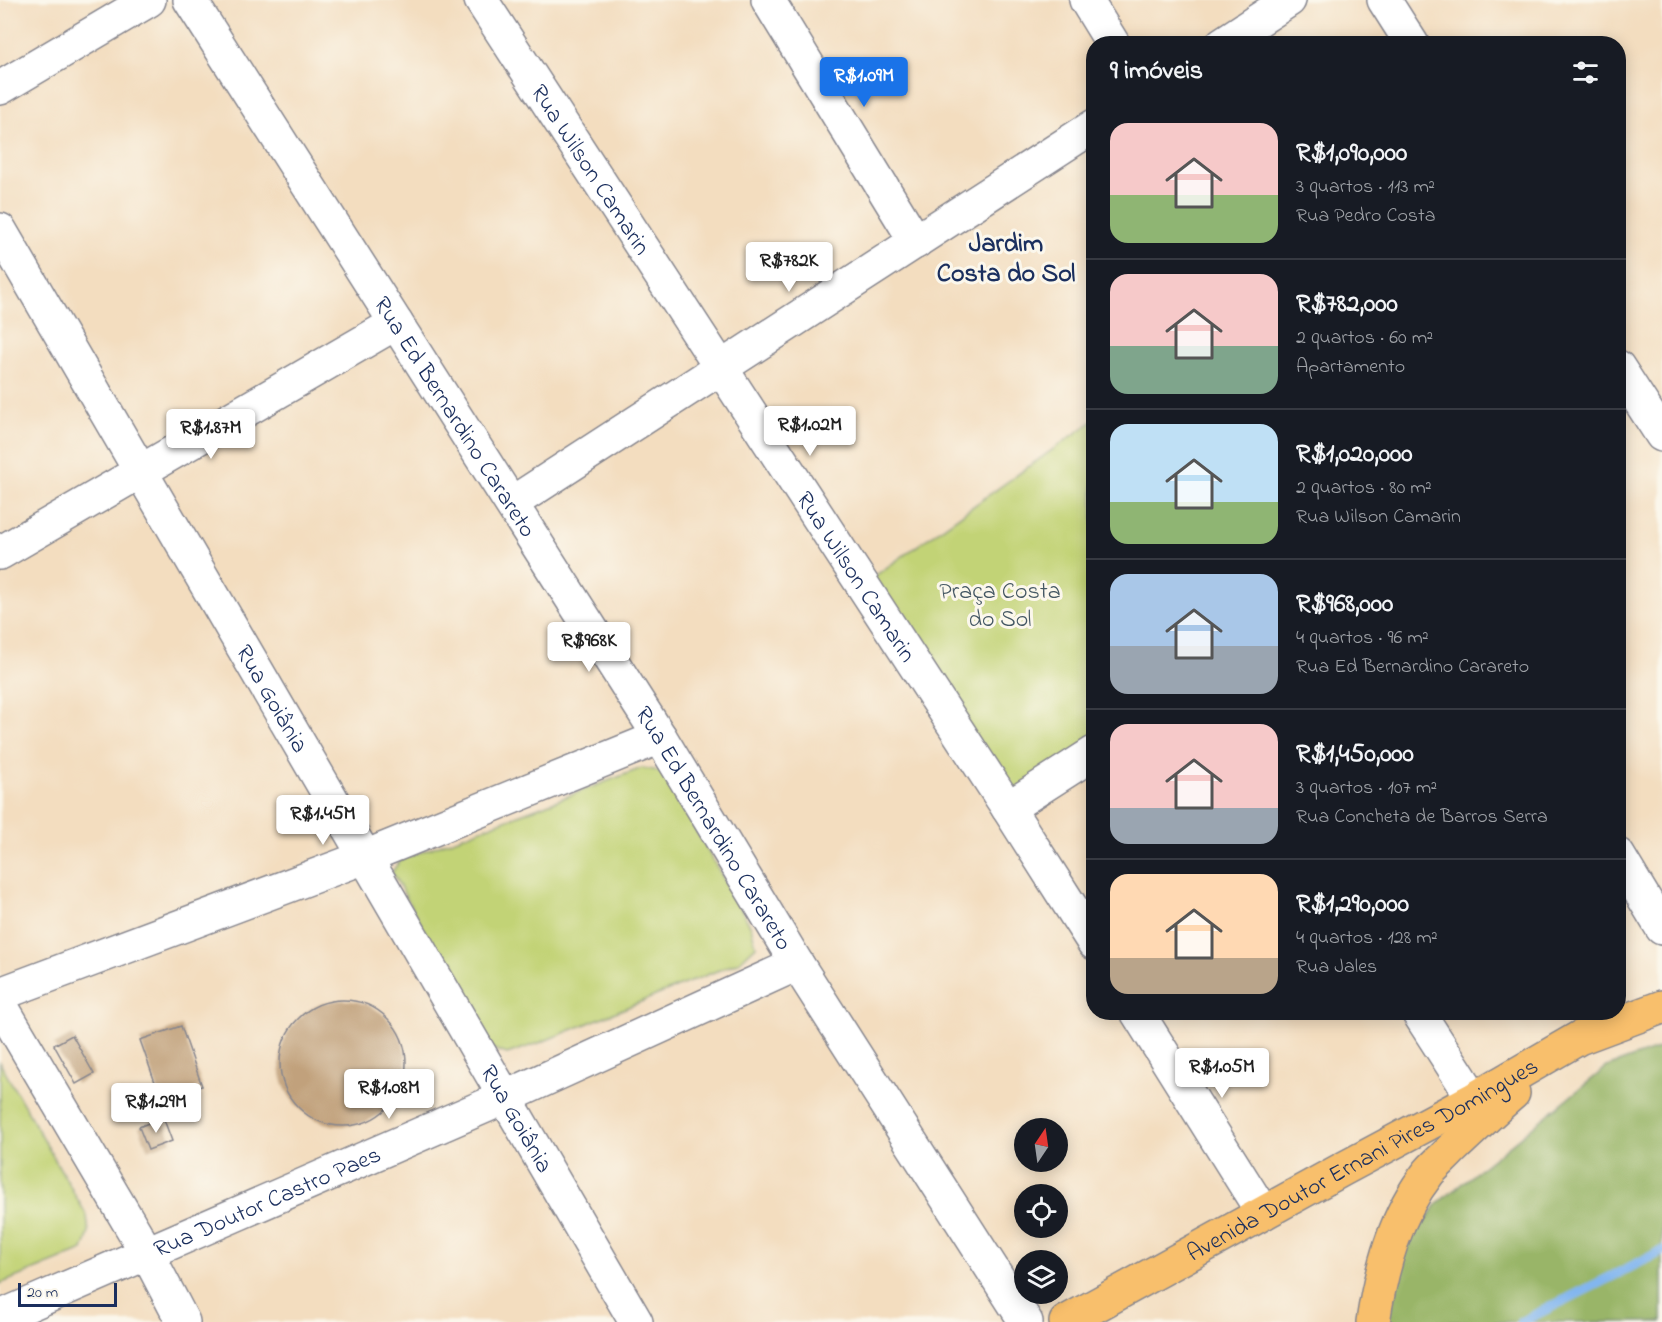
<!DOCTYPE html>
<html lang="pt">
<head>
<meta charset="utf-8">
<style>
  body { margin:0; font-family:"Indie Flower",sans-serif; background:#242831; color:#f1f3f6; height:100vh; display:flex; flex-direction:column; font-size:22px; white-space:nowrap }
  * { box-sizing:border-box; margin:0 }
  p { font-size:20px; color:#9ea1a6 }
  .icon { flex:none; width:33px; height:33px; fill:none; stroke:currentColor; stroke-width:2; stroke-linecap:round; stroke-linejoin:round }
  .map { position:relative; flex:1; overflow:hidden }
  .side { position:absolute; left:1086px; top:36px; width:540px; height:984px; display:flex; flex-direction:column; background:#171b24; border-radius:24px; box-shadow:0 3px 15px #0003 }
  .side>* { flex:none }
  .needle { width:39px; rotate:13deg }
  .buttons { position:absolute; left:1014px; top:1118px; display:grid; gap:12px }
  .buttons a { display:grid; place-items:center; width:54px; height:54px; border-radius:50%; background:#171b24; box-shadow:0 3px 15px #0003; font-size:30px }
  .scale { position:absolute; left:18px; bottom:15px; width:99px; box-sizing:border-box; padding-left:6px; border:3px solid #1b2f5e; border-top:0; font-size:16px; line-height:21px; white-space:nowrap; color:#1b2f5e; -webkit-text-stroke:4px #fbf7ec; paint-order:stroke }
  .price { position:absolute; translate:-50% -51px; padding:0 14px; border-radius:6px; background:#fff; color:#222; font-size:20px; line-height:39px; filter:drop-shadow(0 2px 3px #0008) }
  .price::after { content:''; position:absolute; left:50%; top:36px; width:18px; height:14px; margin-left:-9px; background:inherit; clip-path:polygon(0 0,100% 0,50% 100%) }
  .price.selected { background:#1a73e8; color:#fff }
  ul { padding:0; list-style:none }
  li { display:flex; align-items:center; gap:18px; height:150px; padding:0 24px }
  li+li { border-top:2px solid #363941 }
  li span { display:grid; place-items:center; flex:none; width:168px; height:120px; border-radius:18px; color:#555 }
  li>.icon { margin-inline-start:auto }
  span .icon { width:72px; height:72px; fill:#fffc; stroke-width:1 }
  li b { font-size:26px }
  h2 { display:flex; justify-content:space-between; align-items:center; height:72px; padding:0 24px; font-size:26px }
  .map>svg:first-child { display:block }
</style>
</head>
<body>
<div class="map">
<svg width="1662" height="1322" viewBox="0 0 1662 1322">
  <rect width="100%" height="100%" fill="#fbf7ec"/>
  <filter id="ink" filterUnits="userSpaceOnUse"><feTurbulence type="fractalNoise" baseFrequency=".0167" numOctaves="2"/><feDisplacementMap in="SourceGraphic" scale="12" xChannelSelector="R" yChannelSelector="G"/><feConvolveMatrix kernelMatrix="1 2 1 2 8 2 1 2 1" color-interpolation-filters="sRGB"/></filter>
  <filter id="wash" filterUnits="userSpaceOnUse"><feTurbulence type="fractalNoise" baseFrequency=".008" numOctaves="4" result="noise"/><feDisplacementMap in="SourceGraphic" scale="24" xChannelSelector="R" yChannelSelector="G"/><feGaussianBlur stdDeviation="1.35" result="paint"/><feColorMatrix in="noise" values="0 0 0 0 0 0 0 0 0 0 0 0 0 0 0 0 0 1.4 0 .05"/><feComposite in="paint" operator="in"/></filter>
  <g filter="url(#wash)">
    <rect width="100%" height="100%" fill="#f3ddbf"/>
    <g fill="#c2d376" stroke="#6e816a" stroke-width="1.5">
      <path d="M 1093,421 L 1093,745 L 1012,796 L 872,578 Z"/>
      <path d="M 642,768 L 654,770 L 664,774 L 751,927 L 756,946 L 739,962 L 539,1043 L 507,1054 L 490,1048 L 392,872 L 400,860 Z"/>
      <path d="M 0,1063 L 87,1216 L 89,1233 L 83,1250 L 0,1284 Z"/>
    </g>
    <path fill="#99b567" stroke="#5a7262" stroke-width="1.5" d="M 1662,1047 L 1662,1322 L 1383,1322 L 1388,1289 L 1409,1241 L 1439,1202 L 1607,1067 Z"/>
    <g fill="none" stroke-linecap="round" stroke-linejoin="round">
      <path stroke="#82b6ef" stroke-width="10" d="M 1521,1322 L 1662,1251"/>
    </g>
    <g id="blocks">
      <g fill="#c1a17c">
        <circle cx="343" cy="1063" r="63"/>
        <path d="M 181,1026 L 202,1086 L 161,1099 L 140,1040 Z"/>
        <path d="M 72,1035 L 94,1074 L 76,1084 L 54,1045 Z"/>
        <path d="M 163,1117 L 172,1141 L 148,1150 L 139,1127 Z"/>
      </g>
    </g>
  </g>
  <g filter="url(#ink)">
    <use href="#blocks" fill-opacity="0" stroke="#87868e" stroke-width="1.5"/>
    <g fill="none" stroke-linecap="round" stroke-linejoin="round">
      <g stroke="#87868e" stroke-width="36">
        <g id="minor">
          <path id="s1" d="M 190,0 L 660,737 L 797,964 L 1026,1322"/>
          <path id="s2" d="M 481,0 L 1008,808 L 1094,943"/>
          <path d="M 768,0 L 916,242"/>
          <path d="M 1086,0 L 1113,44"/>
          <path d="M 1384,0 L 1412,44"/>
          <path d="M 1222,44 L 1289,0"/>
          <path d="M 0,88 L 149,0"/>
          <path id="s3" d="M 0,230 L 636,1322"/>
          <path d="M 1618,367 L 1662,435"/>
          <path d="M 512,503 L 1094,126"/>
          <path d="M 0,553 L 396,323"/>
          <path d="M 1008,808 L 1094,753"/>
          <path d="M 1618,855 L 1662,928"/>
          <path d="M 0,994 L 365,857 L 660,737"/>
          <path d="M 0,1004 L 147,1253 L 183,1322"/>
          <path d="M 1137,1012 L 1263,1213"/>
          <path d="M 1418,1012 L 1474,1099"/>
          <path id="s4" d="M 0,1317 L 506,1097 L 797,964"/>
        </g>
      </g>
      <g stroke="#87868e" stroke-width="36">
        <g id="primary">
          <path id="s5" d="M 1066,1322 L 1343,1169 L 1474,1099 L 1579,1038 L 1662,1007"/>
          <path d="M 1373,1322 C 1381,1269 1395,1215 1429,1172 C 1436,1164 1445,1157 1452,1149 C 1472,1130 1492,1111 1513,1093"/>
        </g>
      </g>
      <use href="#minor" stroke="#fff" stroke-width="33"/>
      <use href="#primary" stroke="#f8bf6c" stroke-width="33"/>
    </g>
  </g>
  <g text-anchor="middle" stroke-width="6" stroke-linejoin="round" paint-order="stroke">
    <g font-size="24" fill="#1b2f5e" stroke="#fbf7ec">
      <text dy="8" stroke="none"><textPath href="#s2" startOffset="202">Rua Wilson Camarin</textPath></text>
      <text dy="8" stroke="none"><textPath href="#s1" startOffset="494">Rua Ed Bernardino Carareto</textPath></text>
      <text dy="8" stroke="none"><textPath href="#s2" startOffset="688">Rua Wilson Camarin</textPath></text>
      <text dy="8" stroke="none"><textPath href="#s3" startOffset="542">Rua Goiânia</textPath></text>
      <text dy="8" stroke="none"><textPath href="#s1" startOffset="980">Rua Ed Bernardino Carareto</textPath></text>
      <text dy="8" stroke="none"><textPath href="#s3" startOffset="1028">Rua Goiânia</textPath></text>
      <text dy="8" stroke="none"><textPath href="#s5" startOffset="338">Avenida Doutor Ernani Pires Domingues</textPath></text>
      <text dy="8" stroke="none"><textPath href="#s4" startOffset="291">Rua Doutor Castro Paes</textPath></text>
    </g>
    <g font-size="24" fill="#455864" stroke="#fbf7ec">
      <text x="1000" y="598">Praça Costa<tspan x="1000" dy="28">do Sol</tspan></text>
    </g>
    <g font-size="26" font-weight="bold" fill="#1b2f5e" stroke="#fbf7ec">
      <text x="1006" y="251">Jardim<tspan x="1006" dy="30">Costa do Sol</tspan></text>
    </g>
  </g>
</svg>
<div class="buttons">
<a><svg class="needle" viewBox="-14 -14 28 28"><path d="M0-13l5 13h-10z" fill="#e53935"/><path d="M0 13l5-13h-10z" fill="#9ea1a6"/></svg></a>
<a><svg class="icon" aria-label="locate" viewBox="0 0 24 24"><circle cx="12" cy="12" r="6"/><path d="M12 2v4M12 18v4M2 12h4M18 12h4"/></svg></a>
<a><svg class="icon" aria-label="layers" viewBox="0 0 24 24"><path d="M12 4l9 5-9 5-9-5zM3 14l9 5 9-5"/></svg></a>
</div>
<div class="scale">20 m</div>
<b class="price selected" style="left:864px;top:108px">R$1.09M</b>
<b class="price" style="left:789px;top:293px">R$782K</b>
<b class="price" style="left:810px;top:457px">R$1.02M</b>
<b class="price" style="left:211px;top:460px">R$1.87M</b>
<b class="price" style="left:589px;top:673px">R$968K</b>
<b class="price" style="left:323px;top:846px">R$1.45M</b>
<b class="price" style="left:1222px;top:1099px">R$1.05M</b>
<b class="price" style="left:389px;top:1120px">R$1.08M</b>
<b class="price" style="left:156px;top:1134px">R$1.29M</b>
<section class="side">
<h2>9 imóveis<svg class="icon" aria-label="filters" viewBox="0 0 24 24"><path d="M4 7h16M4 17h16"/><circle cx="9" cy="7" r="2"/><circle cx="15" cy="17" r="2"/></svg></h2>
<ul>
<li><span style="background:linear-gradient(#f6c9c9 60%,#8fb573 0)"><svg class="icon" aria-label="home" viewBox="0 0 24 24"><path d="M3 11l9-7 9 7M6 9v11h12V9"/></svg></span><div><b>R$1,090,000</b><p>3 quartos · 113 m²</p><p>Rua Pedro Costa</p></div></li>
<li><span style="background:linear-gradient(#f6c9c9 60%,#7fa58c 0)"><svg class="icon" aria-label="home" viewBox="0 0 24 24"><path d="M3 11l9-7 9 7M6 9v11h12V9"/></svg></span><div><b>R$782,000</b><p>2 quartos · 60 m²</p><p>Apartamento</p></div></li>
<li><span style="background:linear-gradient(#bfe0f5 65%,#8fb573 0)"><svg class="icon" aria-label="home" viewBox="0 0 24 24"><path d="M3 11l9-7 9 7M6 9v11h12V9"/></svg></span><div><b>R$1,020,000</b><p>2 quartos · 80 m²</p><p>Rua Wilson Camarin</p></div></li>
<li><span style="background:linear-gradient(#a9c7e8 60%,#9aa5b1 0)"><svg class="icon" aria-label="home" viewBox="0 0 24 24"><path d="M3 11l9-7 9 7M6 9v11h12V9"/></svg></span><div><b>R$968,000</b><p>4 quartos · 96 m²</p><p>Rua Ed Bernardino Carareto</p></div></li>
<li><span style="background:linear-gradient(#f6c9c9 70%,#9aa5b1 0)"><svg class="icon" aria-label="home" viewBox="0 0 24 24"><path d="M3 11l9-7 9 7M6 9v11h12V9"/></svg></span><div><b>R$1,450,000</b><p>3 quartos · 107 m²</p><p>Rua Concheta de Barros Serra</p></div></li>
<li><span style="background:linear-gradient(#ffd9b3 70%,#b9a48a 0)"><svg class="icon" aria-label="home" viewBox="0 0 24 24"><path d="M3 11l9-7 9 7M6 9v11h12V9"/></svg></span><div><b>R$1,290,000</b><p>4 quartos · 128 m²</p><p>Rua Jales</p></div></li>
</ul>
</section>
</div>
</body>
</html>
